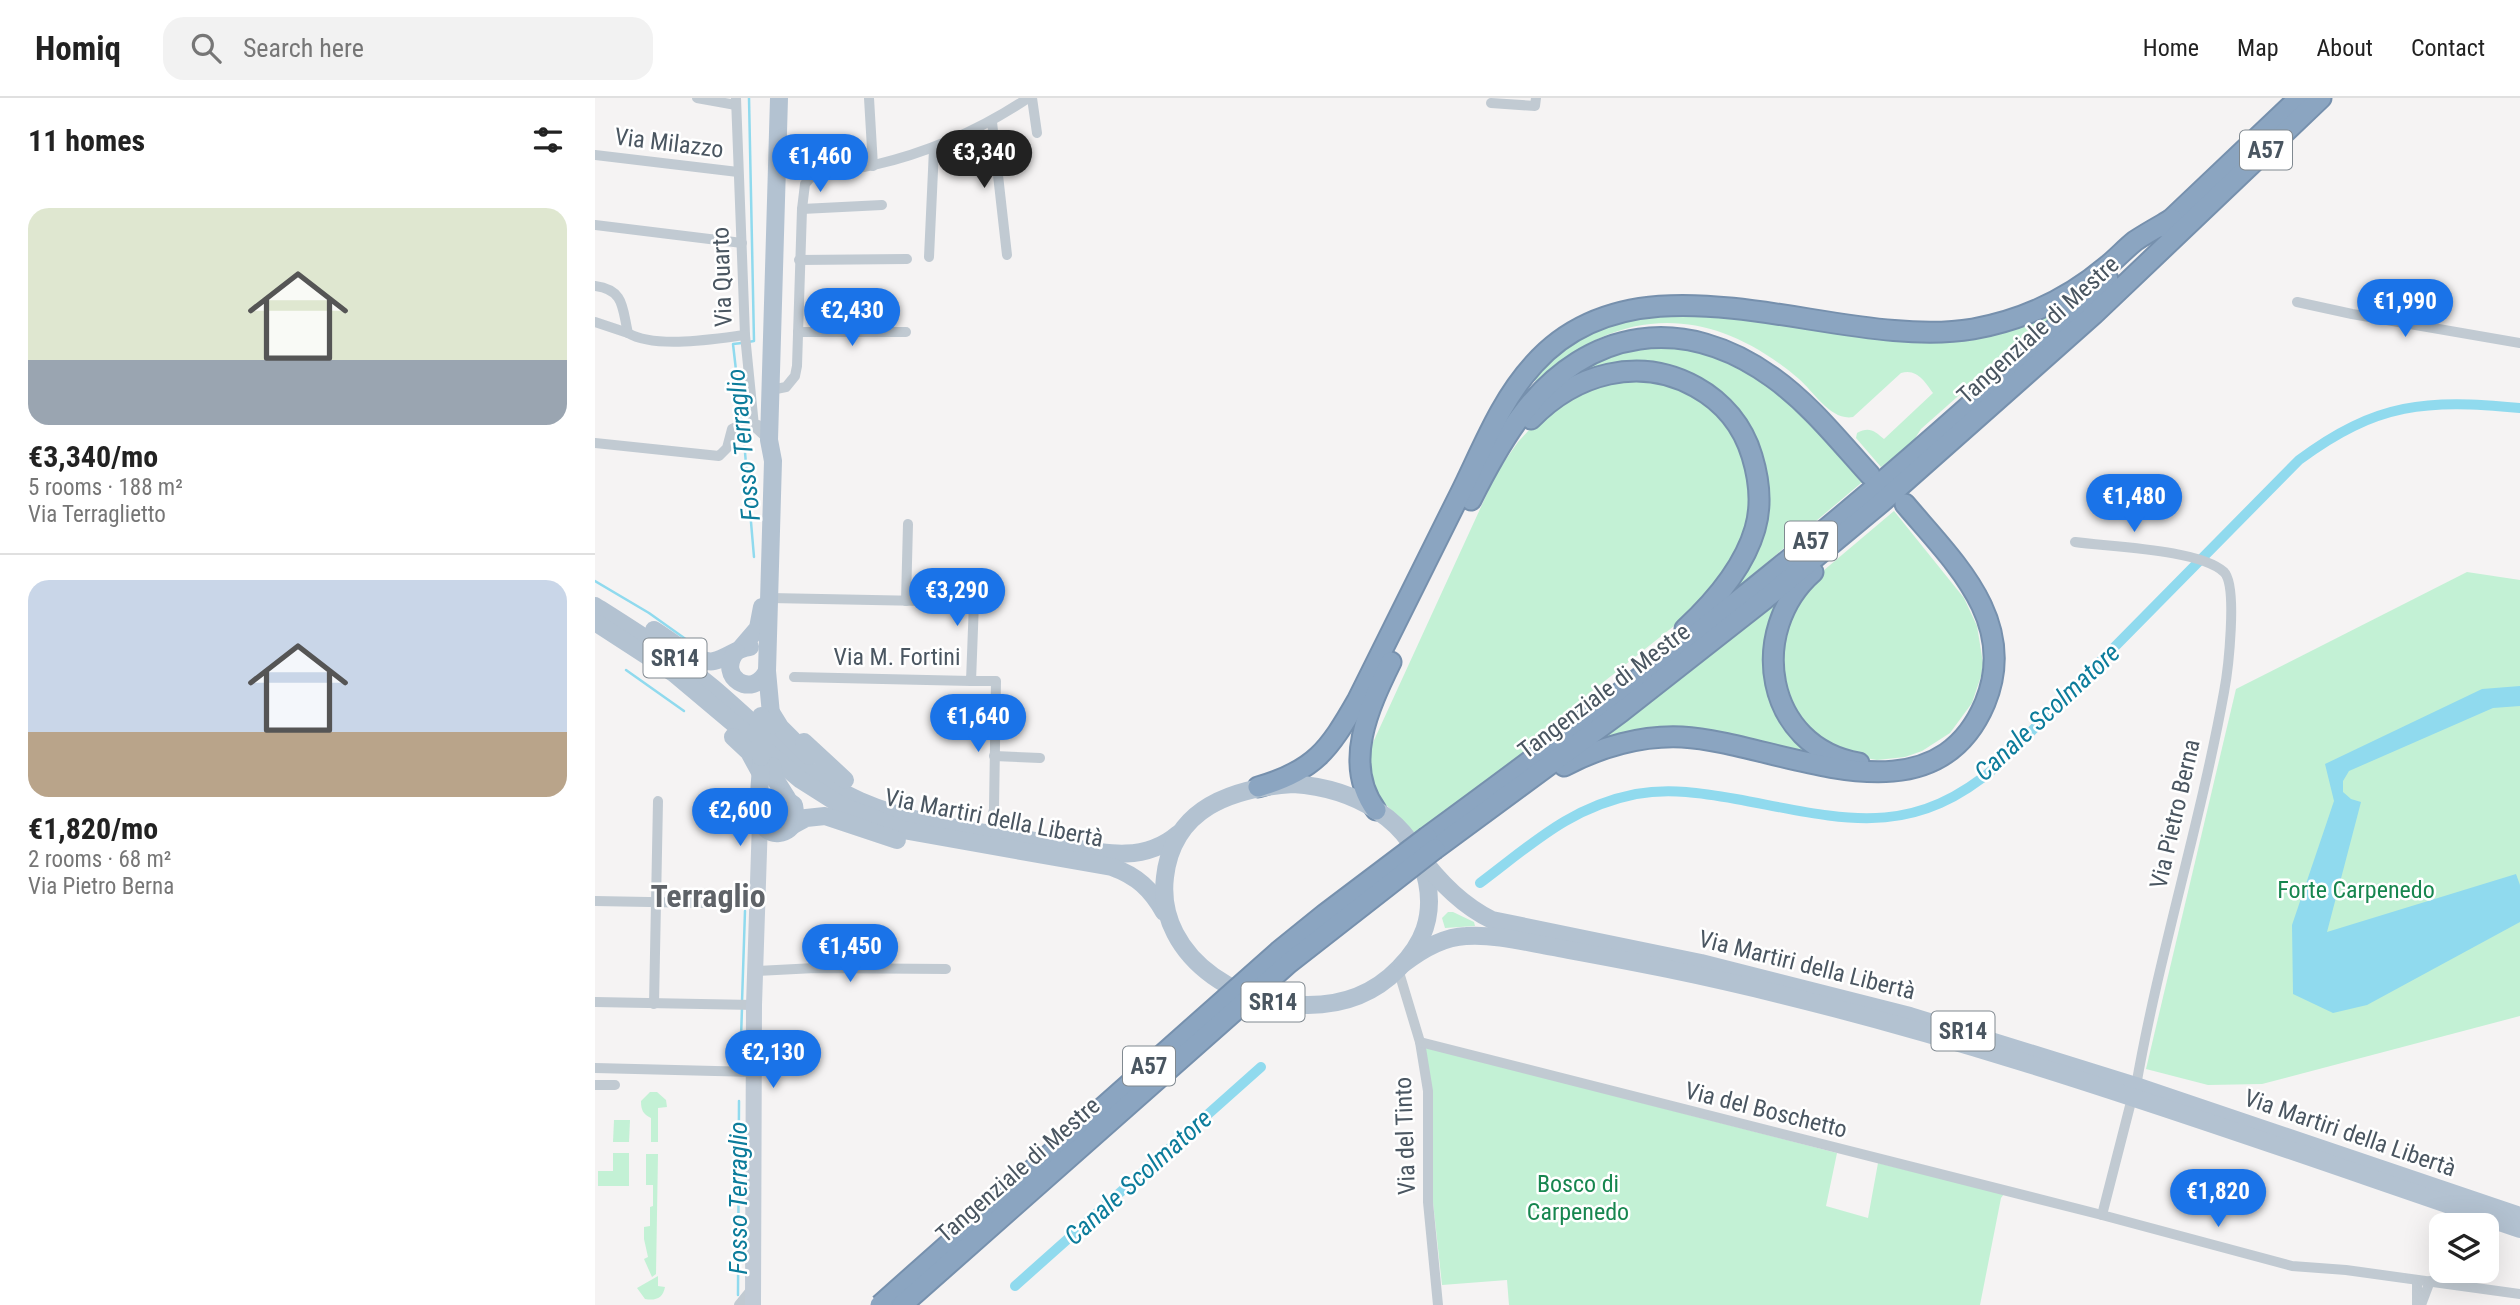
<!DOCTYPE html>
<html lang="en">
<head>
<meta charset="utf-8">
<style>
  body { margin:0; font-family:"Roboto Condensed",sans-serif; background:#f2f2f2; color:#222; height:100vh; display:flex; flex-direction:column; font-size:26px; white-space:nowrap }
  * { box-sizing:border-box; margin:0 }
  p { font-size:23px; color:#767676 }
  .icon { flex:none; width:38px; height:38px; fill:none; stroke:currentColor; stroke-width:2; stroke-linecap:round; stroke-linejoin:round }
  .map { position:relative; flex:1; overflow:hidden }
  .panel { display:flex; flex-direction:column; background:#fff; width:595px }
  .panel>* { flex:none }
  .fabs { position:absolute; left:1834px; top:1115px; display:grid; gap:14px }
  .fabs a { display:grid; place-items:center; width:70px; height:70px; border-radius:14px; background:#fff; box-shadow:0 7px 28px #0002; font-size:35px }
  .price { position:absolute; translate:-50% -60px; padding:0 16px; border-radius:24px; background:#1a73e8; color:#fff; font-size:23px; line-height:46px; filter:drop-shadow(0 2px 4px #0008) }
  .price::after { content:''; position:absolute; left:50%; top:42px; width:21px; height:16px; margin-left:-10px; background:inherit; clip-path:polygon(0 0,100% 0,50% 100%) }
  .price.active { background:#222; color:#fff }
  ul { padding:0; list-style:none }
  li { display:grid; align-content:center; gap:14px; height:371px; padding:0 28px }
  li+li { border-top:2px solid #e0e0e0 }
  li span { display:grid; place-items:center; height:217px; border-radius:21px; color:#555 }
  li>.icon { margin-inline-start:auto }
  span .icon { width:126px; height:126px; fill:#fffc; stroke-width:1 }
  li b { font-size:30px }
  h2 { display:flex; justify-content:space-between; align-items:center; height:84px; padding:0 28px; font-size:30px }
  header { display:flex; align-items:center; gap:42px; box-sizing:border-box; height:98px; padding:0 35px; background:#fff; border-bottom:2px solid #e0e0e0 }
  header strong { font-size:33px }
  nav { display:flex; gap:38px; margin-inline-start:auto; font-size:24px }
  .search { width:490px; height:63px; background:#f2f2f2; display:flex; align-items:center; gap:18px; box-sizing:border-box; padding:0 24px; border-radius:21px; color:#767676; font-size:26px }
  main { display:flex; flex:1; min-height:0 }
  .map>svg:first-child { display:block }
</style>
</head>
<body>
<header>
<strong>Homiq</strong>
<div class="search"><svg class="icon" aria-label="search" viewBox="0 0 24 24"><circle cx="10" cy="10" r="6"/><path d="M15 15l6 6"/></svg>Search here</div>
<nav><a>Home</a><a>Map</a><a>About</a><a>Contact</a></nav>
</header>
<main>
<section class="panel">
<h2>11 homes<svg class="icon" aria-label="filters" viewBox="0 0 24 24"><path d="M4 7h16M4 17h16"/><circle cx="9" cy="7" r="2"/><circle cx="15" cy="17" r="2"/></svg></h2>
<ul>
<li><span style="background:linear-gradient(#dfe7d0 70%,#9aa5b1 0)"><svg class="icon" aria-label="home" viewBox="0 0 24 24"><path d="M3 11l9-7 9 7M6 9v11h12V9"/></svg></span><div><b>€3,340/mo</b><p>5 rooms · 188 m²</p><p>Via Terraglietto</p></div></li>
<li><span style="background:linear-gradient(#c9d6e8 70%,#b9a48a 0)"><svg class="icon" aria-label="home" viewBox="0 0 24 24"><path d="M3 11l9-7 9 7M6 9v11h12V9"/></svg></span><div><b>€1,820/mo</b><p>2 rooms · 68 m²</p><p>Via Pietro Berna</p></div></li>
</ul>
</section>
<div class="map">
<svg width="1925" height="1207" viewBox="0 0 1925 1207">
  <rect width="100%" height="100%" fill="#f5f3f3"/>
  <g fill="#c3f1d5">
    <path d="M 1472,208 L 1419,258 L 1405,261 L 1326,331 L 1317,345 L 1286,369 L 1261,340 L 1262,335 C 1274,328 1280,333 1289,341 L 1338,295 C 1330,284 1322,270 1306,275 L 1258,319 C 1236,323 1219,294 1204,281 C 1116,206 1026,206 941,283 L 937,282 L 949,264 L 995,232 L 1071,212 L 1335,236 Z"/>
    <path d="M 1089,246 L 1169,279 L 1272,380 L 1157,477 L 1158,479 L 1133,500 L 1130,496 L 1148,468 L 1161,351 L 1081,274 L 961,290 L 975,277 L 1021,252 Z"/>
    <path d="M 1007,279 L 1091,285 L 1149,343 L 1158,427 L 1113,501 L 938,640 L 927,656 L 820,737 C 791,700 771,705 775,651 L 902,374 L 923,344 L 946,319 Z"/>
    <path d="M 1299,413 L 1369,500 L 1382,528 L 1388,565 L 1386,578 L 1377,605 L 1355,635 L 1327,653 L 1310,659 L 1282,662 L 1249,656 L 1215,635 L 1194,606 L 1183,555 L 1209,489 Z"/>
    <path d="M 1351,460 C 1380,490 1401,533 1396,575 C 1393,599 1381,623 1363,640 C 1292,709 1177,646 1093,637 C 1070,635 1048,637 1025,643 C 1015,645 1004,651 995,650 L 995,648 L 1186,498 L 1190,503 C 1174,537 1168,571 1184,606 C 1226,698 1361,688 1391,592 C 1395,577 1398,561 1395,545 C 1389,512 1371,486 1351,460 Z"/>
    <path d="M 1872,474 L 1925,482 L 1925,918 L 1667,986 L 1613,987 L 1551,971 L 1641,591 Z"/>
    <path d="M 853,814 L 858,814 L 879,824 L 880,828 L 850,830 L 847,820 Z"/>
    <path d="M 830,949 L 1242,1055 L 1231,1108 L 1273,1120 L 1283,1065 L 1409,1096 L 1406,1100 L 1385,1207 L 914,1207 L 912,1182 L 847,1187 L 838,1104 Z"/>
    <path d="M 55,994 L 62,994 L 71,1002 L 72,1009 L 63,1010 L 63,1044 L 56,1044 L 56,1020 C 48,1016 46,1012 46,1003 Z"/>
    <path d="M 19,1022 L 35,1022 L 34,1044 L 18,1044 Z"/>
    <path d="M 18,1055 L 34,1055 L 34,1088 L 3,1088 L 3,1073 L 18,1073 Z"/>
    <path d="M 51,1056 L 63,1056 L 61,1176 L 57,1179 L 49,1161 L 53,1159 L 49,1141 L 49,1129 L 55,1128 L 55,1109 L 58,1108 L 58,1087 L 51,1087 Z"/>
    <path d="M 63,1178 L 63,1188 L 70,1189 C 68,1200 61,1203 50,1201 L 42,1190 Z"/>
  </g>
  <path fill="#90daee" d="M 1925,588 L 1925,608 L 1898,610 L 1754,673 L 1748,683 L 1748,694 L 1756,701 L 1766,704 L 1732,834 L 1921,776 L 1925,787 L 1925,824 L 1772,907 L 1738,915 L 1698,896 L 1697,827 L 1739,703 L 1730,666 L 1887,591 Z"/>
  <g fill="none" stroke-linecap="round" stroke-linejoin="round">
    <g stroke="#90daee" stroke-width="2.5">
      <path d="M 153,244 L 159,243 L 154,0"/>
      <path d="M 147,245 L 138,246 L 147,325"/>
      <path d="M 148,331 L 159,459"/>
      <path d="M 0,483 L 54,515 L 106,552"/>
      <path d="M 31,572 L 89,613"/>
      <path d="M 147,904 L 150,813"/>
      <path d="M 145,969 L 147,910"/>
      <path d="M 143,1197 L 144,1003"/>
    </g>
    <g stroke="#90daee" stroke-width="10">
      <path d="M 885,785 C 937,746 975,709 1041,696 C 1075,690 1107,695 1141,701 C 1245,720 1314,744 1402,668 L 1704,362 C 1782,304 1832,301 1925,310"/>
      <path d="M 420,1188 L 666,969"/>
    </g>
    <g stroke="#7690ad" stroke-width="23">
      <g id="motorway">
        <path d="M 1568,129 L 1704,0"/>
        <path d="M 936,321 C 980,276 1044,257 1101,289 C 1128,304 1148,328 1157,358 C 1164,381 1167,407 1160,431 C 1149,469 1118,505 1090,531"/>
        <path d="M 876,402 C 891,372 907,342 928,315 C 994,229 1089,216 1177,279 C 1215,306 1244,343 1275,377"/>
        <path d="M 1218,474 C 1152,532 1169,649 1264,665"/>
        <path d="M 969,668 C 1005,649 1047,637 1087,639 C 1182,644 1336,733 1390,605 C 1424,523 1358,463 1310,406"/>
        <path d="M 663,689 C 719,673 734,652 762,603 C 796,534 830,465 865,396 C 887,352 905,303 939,266 C 1048,144 1241,254 1378,231 C 1428,222 1473,201 1512,168 C 1522,160 1530,151 1540,143 C 1552,135 1565,128 1577,121"/>
        <path d="M 781,712 C 747,666 774,609 796,564"/>
        <path d="M 832,739 C 951,652 1068,564 1182,471 C 1296,379 1406,281 1513,181"/>
        <path d="M 840,751 L 1026,614 L 1170,501 L 1287,404 L 1498,217 L 1726,0"/>
      </g>
    </g>
    <g stroke="#c1cad2" stroke-width="10">
      <path d="M 102,0 L 141,7"/>
      <path d="M 141,0 L 150,237 L 159,328 L 174,342"/>
      <path d="M 274,0 L 278,68"/>
      <path d="M 437,0 L 442,35"/>
      <path d="M 896,5 L 940,8 L 941,0"/>
      <path d="M 397,24 L 412,157"/>
      <path d="M 0,57 L 143,74"/>
      <path d="M 207,111 L 287,107"/>
      <path d="M 0,127 L 147,145"/>
      <path d="M 334,159 L 339,51"/>
      <path d="M 204,162 L 312,161"/>
      <path d="M 0,188 C 30,192 27,210 33,235 C 60,251 119,241 150,237"/>
      <path d="M 1702,204 L 1757,216 L 1925,245"/>
      <path d="M 0,224 L 33,235"/>
      <path d="M 203,234 L 311,234"/>
      <path d="M 176,292 L 191,289 L 200,278 L 202,268 L 207,111 L 210,86 L 215,80 C 236,73 258,72 279,67 C 335,54 385,32 433,0"/>
      <path d="M 0,345 L 124,358 L 132,350 L 137,331 L 143,328 L 163,327"/>
      <path d="M 1480,444 C 1515,449 1604,451 1629,474 C 1643,488 1633,573 1629,594 C 1605,727 1564,856 1541,988"/>
      <path d="M 175,500 L 379,504 L 376,583 L 199,579"/>
      <path d="M 311,503 L 313,426"/>
      <path d="M 376,583 L 401,583 L 399,711 L 396,725"/>
      <path d="M 399,658 L 445,660"/>
      <path d="M 0,803 L 162,806"/>
      <path d="M 803,871 L 825,944 L 833,993 L 833,1104 L 843,1207"/>
      <path d="M 160,873 L 220,870 L 351,871"/>
      <path d="M 0,904 L 159,907"/>
      <path d="M 59,906 L 63,703"/>
      <path d="M 825,944 L 1507,1117"/>
      <path d="M 0,970 L 160,974"/>
      <path d="M 0,987 L 20,987"/>
      <path d="M 1537,1000 L 1507,1117 L 1697,1168 L 1751,1172 L 1925,1196"/>
      <path d="M 144,1207 L 157,1191"/>
      <path d="M 1822,1207 L 1822,1182"/>
      <path d="M 1826,1207 L 1835,1183"/>
    </g>
    <path stroke="#c1cbd6" stroke-width="16" d="M 158,1207 L 159,907 L 165,723"/>
    <g stroke="#b3c2d1" stroke-width="18">
      <path d="M 0,508 C 41,534 81,559 118,590 C 164,629 209,678 265,703 C 324,729 393,734 456,746 C 499,753 546,768 583,736"/>
      <path d="M 0,524 L 80,576 L 206,682 L 247,708 L 308,732 L 517,769 C 542,778 556,791 569,814"/>
      <path d="M 59,532 C 73,540 103,567 119,563 C 132,560 142,550 155,549"/>
      <path d="M 145,551 L 163,530 L 167,509"/>
      <path d="M 141,554 C 121,579 158,602 172,573"/>
      <path d="M 177,616 L 185,629 L 214,658"/>
      <path d="M 177,627 L 172,573 L 178,363 L 174,342 L 184,0"/>
      <path d="M 138,639 L 154,654 L 166,676"/>
      <path d="M 209,644 L 250,682"/>
      <path d="M 177,668 L 180,681 L 192,700"/>
      <path d="M 698,686 C 758,690 819,721 832,784 C 839,819 828,846 804,870 C 779,896 749,907 713,907 C 679,907 646,898 618,878 C 586,855 565,820 570,779 C 578,710 637,690 698,686 Z"/>
      <path d="M 165,710 L 174,700 L 188,699 L 199,707 L 201,721 C 198,728 193,734 184,735 C 155,738 166,685 166,667"/>
      <path d="M 198,727 L 211,720 L 230,718 L 302,742"/>
      <path d="M 822,754 C 843,783 866,807 897,822 L 1106,865 L 1315,918 L 1541,988 L 1925,1118"/>
      <path d="M 808,866 C 826,852 847,839 871,838 C 899,836 930,844 958,849 C 996,856 1035,863 1073,871 C 1364,931 1644,1036 1925,1131"/>
    </g>
    <use href="#motorway" stroke="#8ba5c1" stroke-width="19"/>
    <g stroke="#7690ad" stroke-width="23" stroke-linecap="butt">
      <g id="motorway-bridge">
        <path d="M 285,1207 L 683,854 L 730,816 L 832,739"/>
        <path d="M 307,1207 L 694,865 L 840,751"/>
      </g>
    </g>
    <path stroke="#b3c2d1" stroke-width="18" d="M 166,659 L 166,618"/>
    <use href="#motorway-bridge" stroke="#8ba5c1" stroke-width="19"/>
  </g>
  <g text-anchor="middle" stroke-width="5" stroke-linejoin="round" paint-order="stroke">
    <g fill="#fff" stroke="#808990" stroke-width="2">
      <rect x="1645" y="32.5" width="52" height="39" rx="5"/>
      <rect x="1190" y="423.5" width="52" height="39" rx="5"/>
      <rect x="48.5" y="540.5" width="63" height="39" rx="5"/>
      <rect x="646.5" y="884.5" width="63" height="39" rx="5"/>
      <rect x="1336.5" y="913.5" width="63" height="39" rx="5"/>
      <rect x="528" y="948.5" width="52" height="39" rx="5"/>
    </g>
    <g font-size="23" font-weight="bold" fill="#4a5661">
      <text x="1671" y="60">A57</text>
      <text x="1216" y="451">A57</text>
      <text x="80" y="568">SR14</text>
      <text x="678" y="912">SR14</text>
      <text x="1368" y="941">SR14</text>
      <text x="554" y="976">A57</text>
    </g>
    <g font-size="24" fill="#4a5661" stroke="#fff">
      <text transform="translate(74 45) rotate(7)" y="8">Via Milazzo</text>
      <text transform="translate(127 179) rotate(-92)" y="8">Via Quarto</text>
      <text transform="translate(1443 232) rotate(-42)" y="8">Tangenziale di Mestre</text>
      <text x="302" y="567">Via M. Fortini</text>
      <text transform="translate(1009 593) rotate(-37)" y="8">Tangenziale di Mestre</text>
      <text transform="translate(1580 716) rotate(-77)" y="8">Via Pietro Berna</text>
      <text transform="translate(399 720) rotate(11)" y="8">Via Martiri della Libertà</text>
      <text transform="translate(1212 867) rotate(14)" y="8">Via Martiri della Libertà</text>
      <text transform="translate(1171 1012) rotate(14)" y="8">Via del Boschetto</text>
      <text transform="translate(1755 1035) rotate(19)" y="8">Via Martiri della Libertà</text>
      <text transform="translate(810 1038) rotate(-92)" y="8">Via del Tinto</text>
      <text transform="translate(423 1072) rotate(-41)" y="8">Tangenziale di Mestre</text>
    </g>
    <g font-size="24" fill="#17864f" stroke="#fff">
      <text x="1761" y="800">Forte Carpenedo</text>
      <text x="983" y="1094">Bosco di<tspan x="983" dy="28">Carpenedo</tspan></text>
    </g>
    <g font-size="26" font-style="italic" fill="#0c7c9b" stroke="#fff">
      <text transform="translate(148 347) rotate(-96)" y="9">Fosso Terraglio</text>
      <text transform="translate(1452 614) rotate(-43)" y="9">Canale Scolmatore</text>
      <text transform="translate(543 1079) rotate(-42)" y="9">Canale Scolmatore</text>
      <text transform="translate(143 1100) rotate(-90)" y="9">Fosso Terraglio</text>
    </g>
    <g font-size="32" font-weight="bold" fill="#5f6368" stroke="#fff">
      <text x="113" y="809">Terraglio</text>
    </g>
  </g>
</svg>
<div class="fabs">
<a><svg class="icon" aria-label="layers" viewBox="0 0 24 24"><path d="M12 4l9 5-9 5-9-5zM3 14l9 5 9-5"/></svg></a>
</div>
<b class="price active" style="left:389px;top:92px">€3,340</b>
<b class="price" style="left:225px;top:96px">€1,460</b>
<b class="price" style="left:1810px;top:241px">€1,990</b>
<b class="price" style="left:257px;top:250px">€2,430</b>
<b class="price" style="left:1539px;top:436px">€1,480</b>
<b class="price" style="left:362px;top:530px">€3,290</b>
<b class="price" style="left:383px;top:656px">€1,640</b>
<b class="price" style="left:145px;top:750px">€2,600</b>
<b class="price" style="left:255px;top:886px">€1,450</b>
<b class="price" style="left:178px;top:992px">€2,130</b>
<b class="price" style="left:1623px;top:1131px">€1,820</b>
</div>
</main>
</body>
</html>
